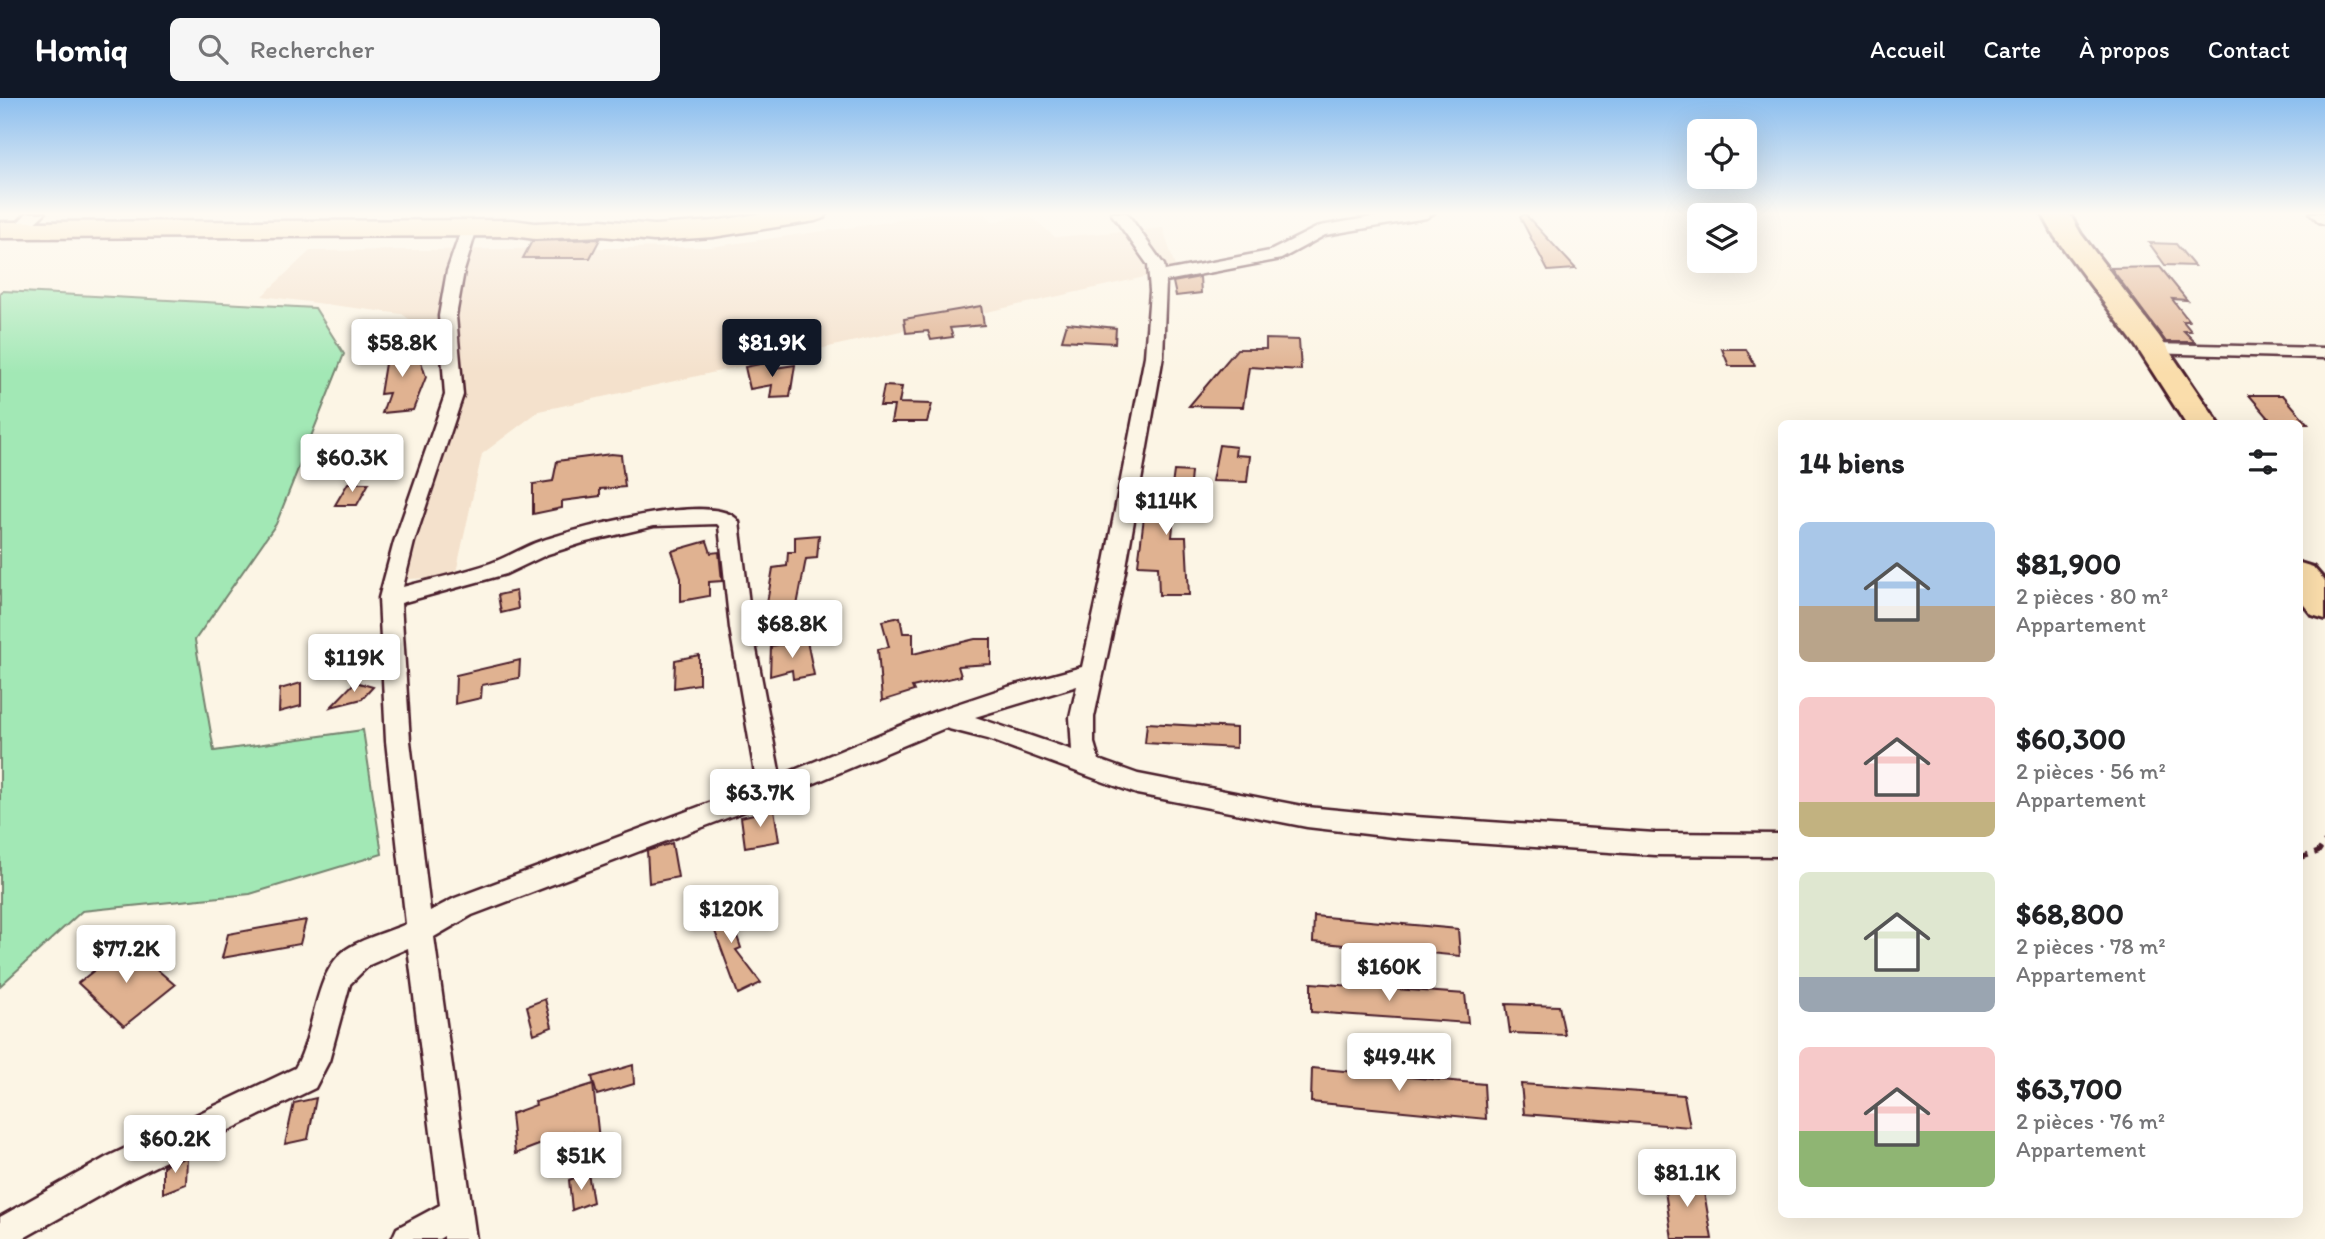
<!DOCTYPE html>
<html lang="fr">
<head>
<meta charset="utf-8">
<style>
  body { margin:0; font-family:Itim,sans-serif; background:#f6f6f6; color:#202124; height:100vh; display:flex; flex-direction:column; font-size:26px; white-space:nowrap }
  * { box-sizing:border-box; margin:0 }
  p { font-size:23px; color:#757577 }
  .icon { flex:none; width:38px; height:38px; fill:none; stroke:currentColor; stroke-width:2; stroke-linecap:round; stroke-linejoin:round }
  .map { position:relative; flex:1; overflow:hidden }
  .details { position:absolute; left:1778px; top:322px; width:525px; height:798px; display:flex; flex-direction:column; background:#fff; border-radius:10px; box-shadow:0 7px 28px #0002 }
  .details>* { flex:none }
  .fabs { position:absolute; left:1687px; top:21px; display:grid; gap:14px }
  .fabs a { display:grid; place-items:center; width:70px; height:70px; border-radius:10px; background:#fff; box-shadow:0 7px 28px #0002; font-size:35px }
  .price { position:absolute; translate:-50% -60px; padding:0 16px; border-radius:7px; background:#fff; color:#222; font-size:23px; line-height:46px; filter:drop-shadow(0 2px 4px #0008) }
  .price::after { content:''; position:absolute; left:50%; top:42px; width:21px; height:16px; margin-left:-10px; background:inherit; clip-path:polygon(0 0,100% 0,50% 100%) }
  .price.on { background:#111827; color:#fff }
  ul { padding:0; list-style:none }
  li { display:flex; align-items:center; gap:21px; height:175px; padding:0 21px }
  li span { display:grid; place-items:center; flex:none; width:196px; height:140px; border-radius:10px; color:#555 }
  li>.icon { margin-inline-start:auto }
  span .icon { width:84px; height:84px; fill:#fffc; stroke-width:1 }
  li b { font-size:30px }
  h2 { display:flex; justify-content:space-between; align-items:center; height:84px; padding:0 21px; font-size:30px }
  header { display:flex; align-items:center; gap:42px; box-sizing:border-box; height:98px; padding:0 35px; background:#111827; color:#fff }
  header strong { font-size:33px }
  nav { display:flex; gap:38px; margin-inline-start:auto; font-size:24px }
  .search { width:490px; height:63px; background:#f6f6f6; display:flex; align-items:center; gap:18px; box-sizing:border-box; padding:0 24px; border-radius:10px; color:#757577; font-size:26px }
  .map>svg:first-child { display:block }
</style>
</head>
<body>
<header>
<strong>Homiq</strong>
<div class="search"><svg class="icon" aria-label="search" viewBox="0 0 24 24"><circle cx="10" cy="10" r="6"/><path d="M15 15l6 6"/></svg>Rechercher</div>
<nav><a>Accueil</a><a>Carte</a><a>À propos</a><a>Contact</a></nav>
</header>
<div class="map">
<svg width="2325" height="1141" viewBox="0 0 2325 1141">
  <rect width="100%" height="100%" fill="#fcf5e5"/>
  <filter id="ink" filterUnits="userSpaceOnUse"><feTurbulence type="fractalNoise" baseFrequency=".0143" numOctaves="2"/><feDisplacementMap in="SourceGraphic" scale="14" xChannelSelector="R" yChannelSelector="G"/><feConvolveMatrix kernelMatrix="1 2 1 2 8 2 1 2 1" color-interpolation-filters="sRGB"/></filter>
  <g filter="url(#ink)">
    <path fill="#f4e1cc" d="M 930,115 L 984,115 L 993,124 L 1027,115 L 1055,139 L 1163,130 L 1176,172 L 539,313 L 482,356 L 455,479 L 385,482 L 451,291 L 437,241 L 402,216 L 262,198 L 310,153 L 710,149 L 889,124 Z"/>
    <path fill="#a2e8b5" stroke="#768470" stroke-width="2" d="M 3,193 L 315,210 L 344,256 L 276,426 L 195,542 L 214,653 L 363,632 L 382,756 L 250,796 L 82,813 L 0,888 L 0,195 Z"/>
    <g fill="#e0b291" stroke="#4a1f2b" stroke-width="2">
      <path d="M 1525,116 L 1576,171 L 1548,173 L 1520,119 Z"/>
      <path d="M 600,141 L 590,160 L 523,160 L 532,143 Z"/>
      <path d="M 2149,145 L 2176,146 L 2194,168 L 2165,167 Z"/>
      <path d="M 2160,169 L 2187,202 L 2172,201 L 2189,223 L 2183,223 L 2191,233 L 2184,233 L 2195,244 L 2166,244 L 2111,170 Z"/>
      <path d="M 1200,179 L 1201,195 L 1176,198 L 1173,184 Z"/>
      <path d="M 981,208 L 984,227 L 950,230 L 953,239 L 931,242 L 928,233 L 906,235 L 904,221 Z"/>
      <path d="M 1067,225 L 1116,230 L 1115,245 L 1062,242 Z"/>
      <path d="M 1266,241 L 1299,242 L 1301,272 L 1249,269 L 1243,309 L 1189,308 L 1237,251 L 1266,251 Z"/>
      <path d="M 415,245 L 426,279 L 413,312 L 382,315 L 389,295 L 380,296 L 387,253 Z"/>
      <path d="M 1722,251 L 1746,251 L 1755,268 L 1729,268 Z"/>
      <path d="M 770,264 L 774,277 L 775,270 L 795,267 L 790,299 L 770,300 L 772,287 L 750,291 L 745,269 Z"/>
      <path d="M 884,288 L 902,289 L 899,305 L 932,306 L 927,324 L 891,324 L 894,308 L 880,308 Z"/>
      <path d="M 2249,297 L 2283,297 L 2308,326 L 2274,326 Z"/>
      <path d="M 1219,347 L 1236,349 L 1235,357 L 1250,358 L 1247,384 L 1212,383 Z"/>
      <path d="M 611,356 L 621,357 L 625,389 L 600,391 L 600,398 L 562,403 L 562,410 L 533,416 L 533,386 L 553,383 L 557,363 Z"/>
      <path d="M 1174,373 L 1191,374 L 1189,397 L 1176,397 L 1172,439 L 1186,439 L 1189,497 L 1159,497 L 1158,468 L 1138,467 L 1148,387 L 1172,388 Z"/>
      <path d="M 348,385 L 369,385 L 357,407 L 335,407 Z"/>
      <path d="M 819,437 L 817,460 L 806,461 L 795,518 L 781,516 L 782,504 L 767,505 L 773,470 L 787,468 L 788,454 L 795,454 L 795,439 Z"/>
      <path d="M 707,443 L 711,455 L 719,454 L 722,483 L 709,484 L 709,498 L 681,503 L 681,480 L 672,453 Z"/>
      <path d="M 516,493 L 518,511 L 501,515 L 498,497 Z"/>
      <path d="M 900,519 L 903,535 L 913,535 L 913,556 L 975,541 L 991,541 L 991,566 L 958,568 L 961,578 L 912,589 L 914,593 L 882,603 L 878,551 L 889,549 L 882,523 Z"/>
      <path d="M 807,543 L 814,577 L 793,581 L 792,572 L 770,578 L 771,548 Z"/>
      <path d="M 699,557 L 699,586 L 674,590 L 675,562 Z"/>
      <path d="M 520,562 L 519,580 L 482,587 L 481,600 L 455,606 L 456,577 Z"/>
      <path d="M 355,584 L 373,589 L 362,601 L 331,609 Z"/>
      <path d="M 301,585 L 301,608 L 279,614 L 280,591 Z"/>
      <path d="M 1147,625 L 1236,630 L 1236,650 L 1145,645 Z"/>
      <path d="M 774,711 L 779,743 L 745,749 L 741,719 Z"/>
      <path d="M 672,745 L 678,779 L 649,785 L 647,753 Z"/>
      <path d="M 722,794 L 741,850 L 736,852 L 761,885 L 738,896 L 713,828 L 716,826 L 707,799 Z"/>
      <path d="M 1314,818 L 1458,831 L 1460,858 L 1313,844 Z"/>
      <path d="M 306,822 L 300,846 L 222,860 L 228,836 Z"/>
      <path d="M 128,846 L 175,887 L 124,928 L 78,885 Z"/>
      <path d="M 1311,885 L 1465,896 L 1468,925 L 1311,914 Z"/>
      <path d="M 545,901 L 552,929 L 534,936 L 527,908 Z"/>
      <path d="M 1506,906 L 1559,908 L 1565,937 L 1510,935 Z"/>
      <path d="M 633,967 L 634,986 L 597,997 L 592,979 Z"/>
      <path d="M 1312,970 L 1484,986 L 1486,1021 L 1311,1004 Z"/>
      <path d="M 593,986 L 600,1051 L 576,1059 L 573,1034 L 515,1056 L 511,1016 L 536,1007 L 535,1004 Z"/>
      <path d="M 1521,986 L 1684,997 L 1690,1029 L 1524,1016 Z"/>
      <path d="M 316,1000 L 308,1041 L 285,1046 L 294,1005 Z"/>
      <path d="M 187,1059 L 186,1086 L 163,1095 L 163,1068 Z"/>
      <path d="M 588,1075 L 593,1104 L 572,1112 L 569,1082 Z"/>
      <path d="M 1663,1079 L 1702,1082 L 1712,1141 L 1672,1141 Z"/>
    </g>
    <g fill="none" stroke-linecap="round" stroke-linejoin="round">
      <g stroke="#4a1f2b" stroke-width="5">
        <g id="street">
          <path d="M 27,115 L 45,115 L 24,135 L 12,135 L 10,132 Z"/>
          <path d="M 1111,115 L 1127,115 L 1164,167 L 1165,173 L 1270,153 L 1320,128 L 1396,115 L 1434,115 L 1426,120 L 1325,137 L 1281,161 L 1166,183 L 1163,258 L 1125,474 L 1094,619 L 1094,645 L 1099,662 L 1138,676 L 1307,709 L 1401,718 L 1655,735 L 1782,736 L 1782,758 L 1655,757 L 1401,740 L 1307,729 L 1137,696 L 988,641 L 945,630 L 779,700 L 472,817 L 434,839 L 476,1141 L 444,1141 L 444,1138 L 439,1141 L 392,1141 L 397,1130 L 440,1107 L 408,850 L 369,867 L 350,886 L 329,963 L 315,990 L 129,1081 L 22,1141 L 0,1141 L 0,1119 L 107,1059 L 295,970 C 316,935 313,870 350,849 C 367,839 388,834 406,826 L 386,643 L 379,500 L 394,444 L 445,297 L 439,218 L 447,173 L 463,127 L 475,127 L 477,130 L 464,173 L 456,218 L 463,297 L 414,444 L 403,489 C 432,481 463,475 491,465 C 506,460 520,451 535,445 C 567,433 719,390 739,424 L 752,530 L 780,678 L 936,613 L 1008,589 L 1082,569 L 1103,474 L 1145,258 L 1150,193 L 1148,167 ZM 717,426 L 719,428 L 730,530 L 757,687 L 455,800 L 430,813 L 410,643 L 401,505 L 506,476 L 548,456 L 586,444 L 654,428 ZM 1077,588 L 1070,619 L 1072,652 L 975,619 Z"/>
          <path d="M 2310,115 L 2325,115 L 2325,126 L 2319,124 Z"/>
          <path d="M 2153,246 L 2325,250 L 2325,260 L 2147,255 L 2144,251 L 2147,247 Z"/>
        </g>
      </g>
      <g stroke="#4a1f2b" stroke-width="5">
        <path id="primary" d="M 764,115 L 828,115 L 824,120 L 815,123 L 713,139 L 654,143 L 602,138 L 535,141 L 513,138 L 0,140 L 0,124 L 513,122 L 535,125 L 602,122 L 654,127 L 713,123 Z"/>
      </g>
      <g stroke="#4a1f2b" stroke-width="6">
        <g id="highway">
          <path d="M 2042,115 L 2069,115 L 2081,136 L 2159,238 L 2219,326 L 2186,326 L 2136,248 L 2055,139 Z"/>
          <path d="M 2300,465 L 2313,469 L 2325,483 L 2325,521 L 2312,517 L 2300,502 Z"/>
        </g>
      </g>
      <path stroke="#4a1f2b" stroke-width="5" stroke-dasharray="9 6" stroke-linecap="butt" d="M 2300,760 L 2318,754 L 2325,744"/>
      <use href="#street" fill="#fcf5e5" fill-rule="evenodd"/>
      <use href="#primary" fill="#faddab" fill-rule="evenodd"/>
      <use href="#highway" fill="#faddab" fill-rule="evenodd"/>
    </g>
  </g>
  <linearGradient id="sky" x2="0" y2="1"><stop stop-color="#8bbeef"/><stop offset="0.42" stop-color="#fefaf3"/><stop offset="1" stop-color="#fefaf3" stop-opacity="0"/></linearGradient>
  <rect width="2325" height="275" fill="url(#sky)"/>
</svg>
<div class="fabs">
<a><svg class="icon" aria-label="locate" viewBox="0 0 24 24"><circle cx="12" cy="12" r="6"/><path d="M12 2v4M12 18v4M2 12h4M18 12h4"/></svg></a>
<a><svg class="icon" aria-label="layers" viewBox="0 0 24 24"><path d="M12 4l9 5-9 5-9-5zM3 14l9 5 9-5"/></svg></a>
</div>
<b class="price" style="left:402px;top:281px">$58.8K</b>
<b class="price on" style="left:772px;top:281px">$81.9K</b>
<b class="price" style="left:352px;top:396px">$60.3K</b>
<b class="price" style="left:1166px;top:439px">$114K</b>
<b class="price" style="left:792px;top:562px">$68.8K</b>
<b class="price" style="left:354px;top:596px">$119K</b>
<b class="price" style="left:760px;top:731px">$63.7K</b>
<b class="price" style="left:731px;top:847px">$120K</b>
<b class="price" style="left:126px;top:887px">$77.2K</b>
<b class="price" style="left:1389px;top:905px">$160K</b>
<b class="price" style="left:1399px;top:995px">$49.4K</b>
<b class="price" style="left:175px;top:1077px">$60.2K</b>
<b class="price" style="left:581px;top:1094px">$51K</b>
<b class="price" style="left:1687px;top:1111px">$81.1K</b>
<section class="details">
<h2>14 biens<svg class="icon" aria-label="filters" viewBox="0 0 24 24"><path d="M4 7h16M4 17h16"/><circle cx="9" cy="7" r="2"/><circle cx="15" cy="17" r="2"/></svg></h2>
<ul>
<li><span style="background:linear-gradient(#a9c7e8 60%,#b9a48a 0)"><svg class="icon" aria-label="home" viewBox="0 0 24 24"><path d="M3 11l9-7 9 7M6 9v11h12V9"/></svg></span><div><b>$81,900</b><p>2 pièces · 80 m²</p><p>Appartement</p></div></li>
<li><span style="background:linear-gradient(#f6c9c9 75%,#c2b280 0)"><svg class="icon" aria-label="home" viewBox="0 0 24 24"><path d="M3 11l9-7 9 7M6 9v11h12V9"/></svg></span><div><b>$60,300</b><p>2 pièces · 56 m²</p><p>Appartement</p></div></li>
<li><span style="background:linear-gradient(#dfe7d0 75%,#9aa5b1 0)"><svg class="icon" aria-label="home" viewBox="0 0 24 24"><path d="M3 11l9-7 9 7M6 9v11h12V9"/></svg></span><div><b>$68,800</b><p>2 pièces · 78 m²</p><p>Appartement</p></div></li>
<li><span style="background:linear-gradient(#f6c9c9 60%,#8fb573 0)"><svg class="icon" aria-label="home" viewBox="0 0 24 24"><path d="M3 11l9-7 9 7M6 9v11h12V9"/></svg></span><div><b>$63,700</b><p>2 pièces · 76 m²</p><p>Appartement</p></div></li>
</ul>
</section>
</div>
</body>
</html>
